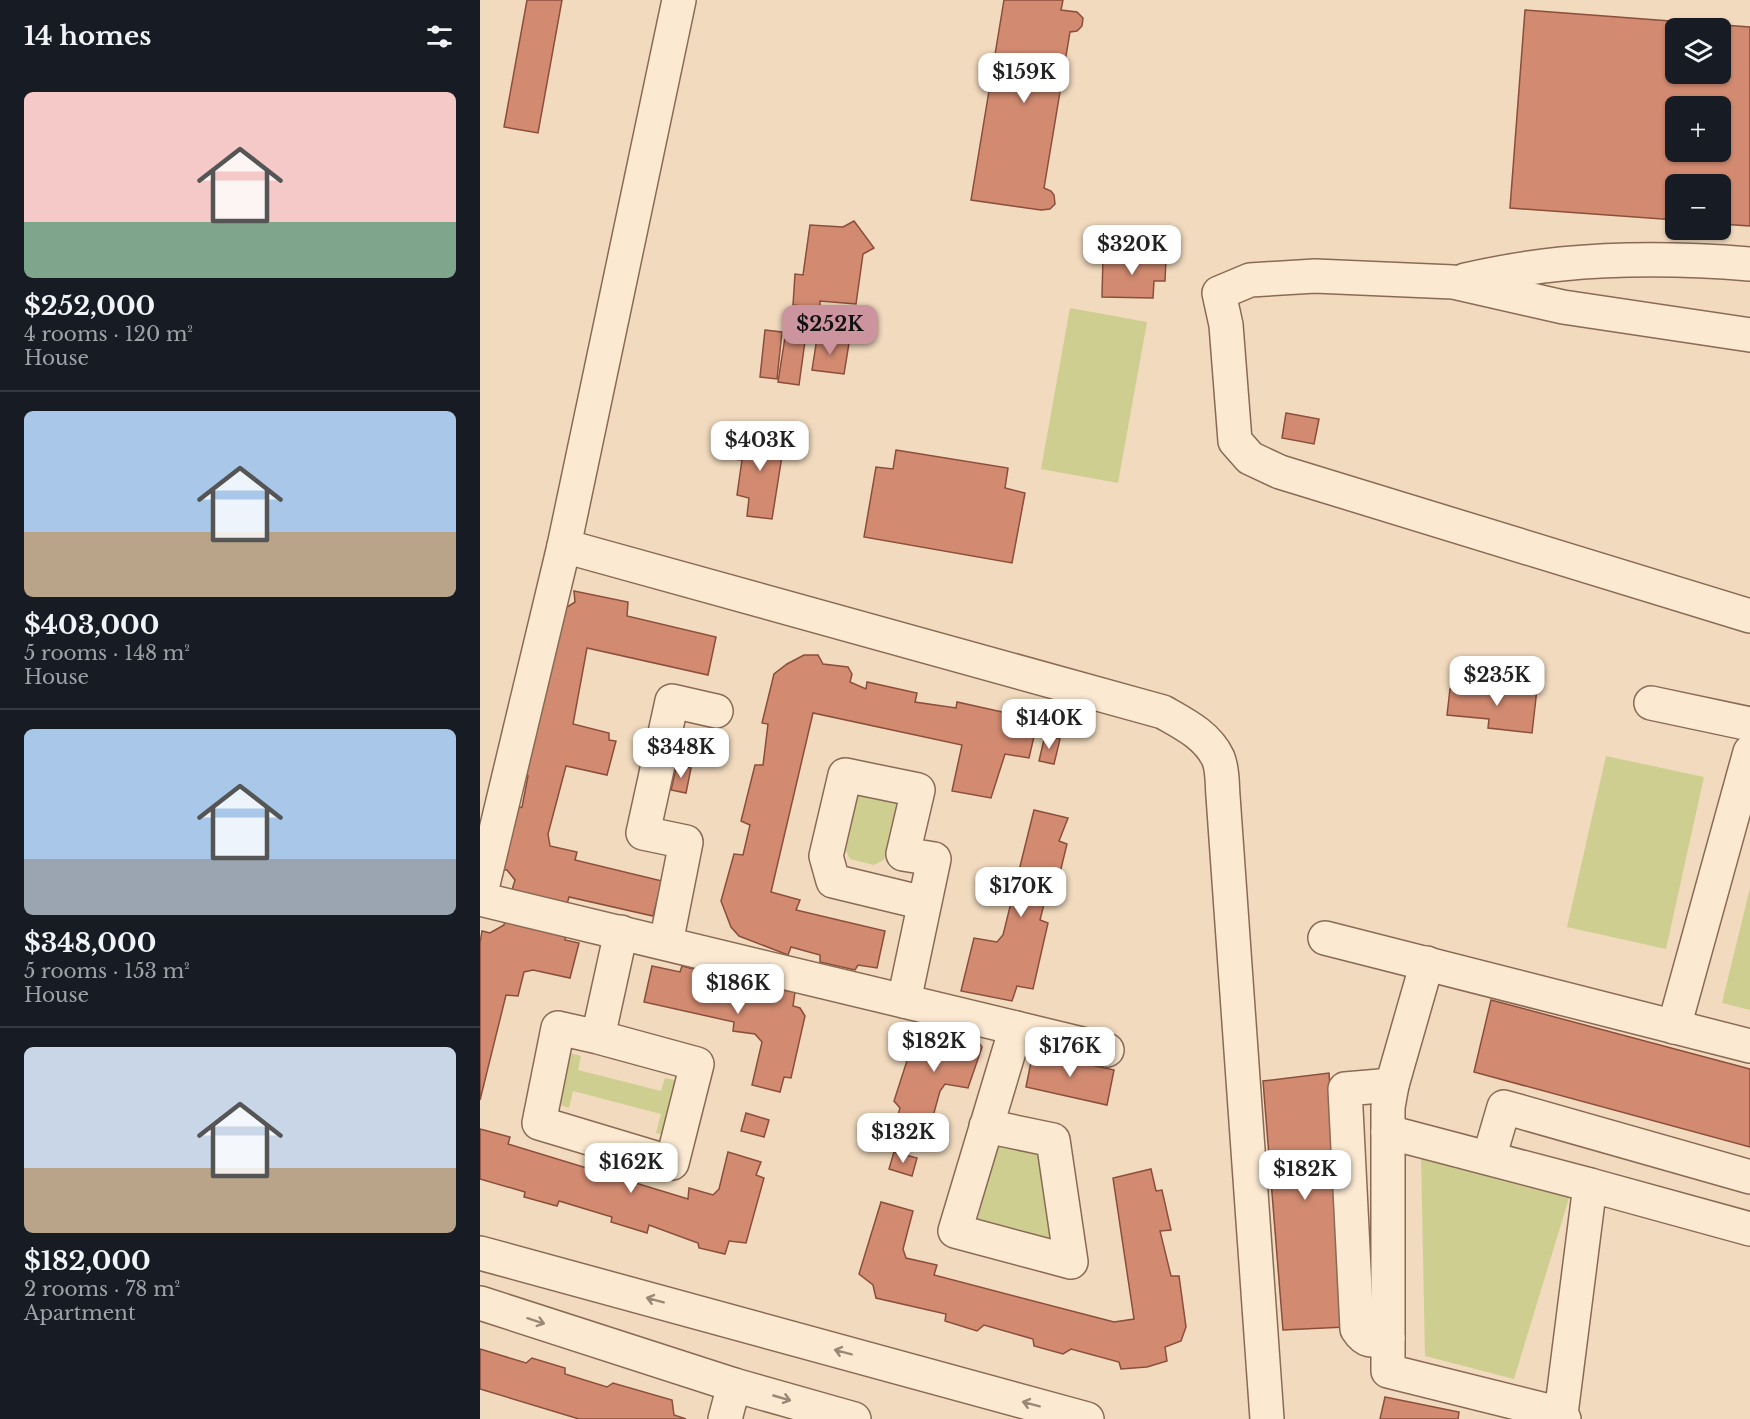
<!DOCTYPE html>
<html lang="en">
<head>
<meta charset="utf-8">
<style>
  body { margin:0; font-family:"Libre Baskerville",serif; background:#20242c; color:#f1f3f6; height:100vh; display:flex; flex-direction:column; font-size:22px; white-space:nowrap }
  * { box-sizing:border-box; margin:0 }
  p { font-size:20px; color:#9ea1a6 }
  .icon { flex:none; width:33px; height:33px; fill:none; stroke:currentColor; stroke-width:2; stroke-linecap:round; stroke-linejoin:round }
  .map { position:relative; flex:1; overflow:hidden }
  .drawer { display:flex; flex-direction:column; background:#171b24; width:480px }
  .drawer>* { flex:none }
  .buttons { position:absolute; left:1185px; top:18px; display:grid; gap:12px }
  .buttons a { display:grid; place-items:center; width:66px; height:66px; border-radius:9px; background:#171b24; box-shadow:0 2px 4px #0004; font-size:30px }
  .price { position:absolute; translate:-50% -51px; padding:0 14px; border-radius:12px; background:#fff; color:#222; font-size:20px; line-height:39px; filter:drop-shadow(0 2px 3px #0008) }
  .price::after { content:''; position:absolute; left:50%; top:36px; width:18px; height:14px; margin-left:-9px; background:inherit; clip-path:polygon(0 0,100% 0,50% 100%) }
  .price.on { background:#cc949f; color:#111 }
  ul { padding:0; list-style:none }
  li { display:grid; align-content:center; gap:12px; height:318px; padding:0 24px }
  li+li { border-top:2px solid #363941 }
  li span { display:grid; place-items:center; height:186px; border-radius:9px; color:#555 }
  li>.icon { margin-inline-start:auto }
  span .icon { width:108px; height:108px; fill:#fffc; stroke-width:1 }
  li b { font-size:26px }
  h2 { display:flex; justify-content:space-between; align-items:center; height:72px; padding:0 24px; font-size:26px }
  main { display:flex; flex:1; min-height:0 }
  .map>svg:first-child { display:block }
</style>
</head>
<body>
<main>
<section class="drawer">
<h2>14 homes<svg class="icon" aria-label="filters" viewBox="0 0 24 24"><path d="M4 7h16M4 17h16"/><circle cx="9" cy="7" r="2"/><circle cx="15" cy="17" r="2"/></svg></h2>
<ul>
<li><span style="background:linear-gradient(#f6c9c9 70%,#7fa58c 0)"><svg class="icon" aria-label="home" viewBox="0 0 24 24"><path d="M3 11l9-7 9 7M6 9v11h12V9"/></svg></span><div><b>$252,000</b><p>4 rooms · 120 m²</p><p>House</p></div></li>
<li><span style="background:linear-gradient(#a9c7e8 65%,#b9a48a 0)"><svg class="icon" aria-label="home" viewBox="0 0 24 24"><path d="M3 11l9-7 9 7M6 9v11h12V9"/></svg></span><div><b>$403,000</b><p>5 rooms · 148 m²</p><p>House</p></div></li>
<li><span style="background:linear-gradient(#a9c7e8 70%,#9aa5b1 0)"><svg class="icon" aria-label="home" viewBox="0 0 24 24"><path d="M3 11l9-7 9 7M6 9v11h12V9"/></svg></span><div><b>$348,000</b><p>5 rooms · 153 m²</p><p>House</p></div></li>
<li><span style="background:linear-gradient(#c9d6e8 65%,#b9a48a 0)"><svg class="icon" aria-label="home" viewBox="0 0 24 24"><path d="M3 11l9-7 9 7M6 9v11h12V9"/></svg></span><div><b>$182,000</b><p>2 rooms · 78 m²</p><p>Apartment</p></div></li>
</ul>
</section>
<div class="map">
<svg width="1270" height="1419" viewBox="0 0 1270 1419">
  <rect width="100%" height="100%" fill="#f1dabe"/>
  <g fill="#cfce91">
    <path d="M 590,308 L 667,322 L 638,483 L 561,469 Z"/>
    <path d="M 1126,756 L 1224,777 L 1186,949 L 1087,927 Z"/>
    <path d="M 378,794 L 418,802 L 404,860 L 394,865 L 370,859 L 365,849 Z"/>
    <path d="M 1270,888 L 1270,1010 L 1242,1003 Z"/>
    <path d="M 91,1053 L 101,1056 L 98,1070 L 181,1091 L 185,1078 L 199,1081 L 185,1135 L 176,1133 L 181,1114 L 93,1091 L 89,1108 L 77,1104 Z"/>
    <path d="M 515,1146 L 561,1154 L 577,1243 L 497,1222 Z"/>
    <path d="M 941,1155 L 1089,1198 L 1034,1379 L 945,1356 Z"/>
  </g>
  <g fill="#d28b71" stroke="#8b4e3a" stroke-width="1.5" fill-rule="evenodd">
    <path d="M 47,0 L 82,0 L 58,133 L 24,127 Z"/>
    <path d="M 524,0 L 583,0 L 581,10 L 597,12 L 603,18 L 602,26 L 597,31 L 590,32 L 564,188 L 571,191 L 574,195 L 575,204 L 570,209 L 561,210 L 491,200 Z"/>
    <path d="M 1045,10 L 1270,27 L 1270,226 L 1240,224 L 1240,184 L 1196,184 L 1196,220 L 1030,208 ZM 1196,28 L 1240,28 L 1240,74 L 1196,74 ZM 1196,106 L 1240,106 L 1240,152 L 1196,152 Z"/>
    <path d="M 374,221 L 394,248 L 383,254 L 376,304 L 340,301 L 340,308 L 313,305 L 315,274 L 323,275 L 330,225 L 363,227 Z"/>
    <path d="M 623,256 L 686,258 L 685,281 L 674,281 L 673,298 L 622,297 Z"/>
    <path d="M 285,330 L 302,332 L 297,379 L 280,377 Z"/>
    <path d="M 306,331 L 326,334 L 319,385 L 298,382 Z"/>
    <path d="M 337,338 L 369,343 L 364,374 L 332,370 Z"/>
    <path d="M 806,413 L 839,419 L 834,444 L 802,438 Z"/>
    <path d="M 276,433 L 305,437 L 292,519 L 267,516 L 269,498 L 257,495 L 262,460 L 254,459 L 257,436 L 274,439 Z"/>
    <path d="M 416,450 L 528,468 L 525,488 L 545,493 L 532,563 L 384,537 L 396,467 L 413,469 Z"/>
    <path d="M 94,591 L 148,602 L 147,616 L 236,637 L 228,675 L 107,648 L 93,724 L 129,733 L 129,740 L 136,741 L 127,775 L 86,766 L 68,834 L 70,846 L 97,852 L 95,860 L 182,881 L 173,916 L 89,897 L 87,904 L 32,890 L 35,880 L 27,870 L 20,870 L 33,809 L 42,807 L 48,776 L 42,773 L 84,609 L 95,602 Z"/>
    <path d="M 324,655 L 338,655 L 343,664 L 368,667 L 372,674 L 370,682 L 386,689 L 387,682 L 437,693 L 435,702 L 476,708 L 477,702 L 545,717 L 544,724 L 556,728 L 549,758 L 525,754 L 511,798 L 472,791 L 482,745 L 333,713 L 291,892 L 320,900 L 316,910 L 405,931 L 397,968 L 378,965 L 375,970 L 340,962 L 340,955 L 311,947 L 308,955 L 259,936 L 251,927 L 241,901 L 254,854 L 263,855 L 270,825 L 261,821 L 275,765 L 283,765 L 288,724 L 282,723 L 294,674 L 307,664 Z"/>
    <path d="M 1014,683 L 1057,689 L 1052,733 L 1008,728 L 1009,719 L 967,715 L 970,689 L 1013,693 Z"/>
    <path d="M 565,735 L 580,739 L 574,764 L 559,761 Z"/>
    <path d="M 197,765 L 211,768 L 206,793 L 191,790 Z"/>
    <path d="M 554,810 L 588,818 L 579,841 L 587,844 L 579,877 L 571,876 L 560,920 L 568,923 L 553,989 L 537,986 L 532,1001 L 481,991 L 494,938 L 517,942 L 523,935 Z"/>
    <path d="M 25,921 L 86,934 L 85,940 L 99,943 L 90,978 L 53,970 L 44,972 L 38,996 L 26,995 L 0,1100 L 0,943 L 2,931 L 10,933 L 24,925 Z"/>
    <path d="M 172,966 L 200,972 L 202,966 L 237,975 L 236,980 L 315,992 L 313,1006 L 320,1008 L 325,1016 L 311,1078 L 304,1077 L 300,1092 L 272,1085 L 282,1042 L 275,1034 L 253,1031 L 254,1022 L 164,1002 Z"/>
    <path d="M 1011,1000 L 1270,1069 L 1270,1147 L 994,1072 Z"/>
    <path d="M 451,1028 L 497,1040 L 502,1047 L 488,1088 L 465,1084 L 460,1091 L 450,1127 L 417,1118 L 420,1108 L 414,1101 L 435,1036 L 448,1039 Z"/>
    <path d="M 553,1052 L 634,1070 L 627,1105 L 546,1087 Z"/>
    <path d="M 849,1073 L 865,1327 L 803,1330 L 783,1081 Z"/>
    <path d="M 266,1113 L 289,1120 L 284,1137 L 261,1131 Z"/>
    <path d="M 0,1129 L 30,1137 L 28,1144 L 208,1199 L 209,1188 L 233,1195 L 239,1189 L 248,1152 L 281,1162 L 276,1175 L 284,1178 L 266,1243 L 249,1241 L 245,1254 L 219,1248 L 218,1243 L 169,1225 L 167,1233 L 131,1222 L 132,1217 L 79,1201 L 77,1206 L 44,1197 L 45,1192 L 0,1179 Z"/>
    <path d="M 414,1152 L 437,1158 L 432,1176 L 409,1169 Z"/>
    <path d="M 671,1169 L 676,1191 L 682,1190 L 691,1230 L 680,1231 L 691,1276 L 699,1276 L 706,1327 L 701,1341 L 685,1347 L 687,1361 L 667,1367 L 641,1369 L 639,1362 L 591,1349 L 583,1354 L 554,1346 L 553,1339 L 504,1325 L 497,1331 L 465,1321 L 466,1314 L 396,1298 L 393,1285 L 379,1274 L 401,1202 L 433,1211 L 423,1249 L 426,1258 L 457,1265 L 454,1275 L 634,1322 L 654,1319 L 633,1178 Z"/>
    <path d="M 0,1349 L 46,1363 L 52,1358 L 85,1368 L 85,1374 L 127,1387 L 133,1383 L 192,1400 L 194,1415 L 206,1419 L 99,1419 L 0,1389 Z"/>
    <path d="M 905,1397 L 979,1412 L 978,1419 L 900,1419 Z"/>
  </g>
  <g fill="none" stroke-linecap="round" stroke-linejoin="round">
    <g stroke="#8a6a55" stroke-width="36">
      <g id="minor">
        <path d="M 985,280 C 1017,273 1049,267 1081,264 C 1143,258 1208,259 1270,264"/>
        <path d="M 1270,335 L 1083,307 L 973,282 L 835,276 L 770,280 L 739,293 L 746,325 L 755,441 L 770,458 L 800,472 L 1270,616"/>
        <path d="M 84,546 L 683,712 C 704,724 727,735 738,758 C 743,769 742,785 743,796 L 787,1419"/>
        <path d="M 1171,703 L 1270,724"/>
        <path d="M 0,897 L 84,546 L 199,0"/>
        <path d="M 0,899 L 627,1050"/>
        <path d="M 845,938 L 1270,1046"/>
        <path d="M 186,943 L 206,842 L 163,833 L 192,701 L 236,711"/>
        <path d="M 947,963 L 912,1085 L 908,1107 L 908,1371 L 1081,1414"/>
        <path d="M 424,1001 L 454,859 L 423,854 L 438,790 L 365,775 L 346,856 L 353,881 L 444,903"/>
        <path d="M 1194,1027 L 1270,752"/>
        <path d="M 118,1037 L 217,1064 L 192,1163 L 59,1123 L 78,1028 L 118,1037 L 141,932"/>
        <path d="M 506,1126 L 573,1140 L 591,1262 L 475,1231 L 536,1028"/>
        <path d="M 908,1132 L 1110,1185"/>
        <path d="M 1009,1158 L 1024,1107 L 1270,1177"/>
        <path d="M 0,1253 L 607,1419"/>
        <path d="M 0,1303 L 254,1385 L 374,1419"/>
        <path d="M 908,1338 C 892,1341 886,1343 877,1329 L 865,1089 L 912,1085"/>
        <path d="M 245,1419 L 254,1385"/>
        <path d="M 1084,1419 L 1081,1414 L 1110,1185 L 1270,1229"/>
      </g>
    </g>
    <use href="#minor" stroke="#fbe9d2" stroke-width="33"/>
  </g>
  <defs><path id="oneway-shaft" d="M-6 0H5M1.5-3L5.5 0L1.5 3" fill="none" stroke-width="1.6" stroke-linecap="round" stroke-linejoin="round" transform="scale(1.5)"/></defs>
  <g stroke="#9a8776">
    <use href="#oneway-shaft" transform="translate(175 1300) rotate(-165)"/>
    <use href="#oneway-shaft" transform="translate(56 1321) rotate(18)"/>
    <use href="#oneway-shaft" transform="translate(363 1352) rotate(-165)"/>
    <use href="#oneway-shaft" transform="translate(302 1398) rotate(16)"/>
    <use href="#oneway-shaft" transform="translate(551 1404) rotate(-165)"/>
  </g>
</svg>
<div class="buttons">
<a><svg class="icon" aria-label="layers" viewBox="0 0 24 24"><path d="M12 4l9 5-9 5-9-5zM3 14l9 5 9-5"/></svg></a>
<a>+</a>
<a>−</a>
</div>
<b class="price" style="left:544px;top:104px">$159K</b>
<b class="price" style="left:652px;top:276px">$320K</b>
<b class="price on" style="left:350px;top:356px">$252K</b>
<b class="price" style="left:280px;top:472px">$403K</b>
<b class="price" style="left:1017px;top:707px">$235K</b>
<b class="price" style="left:569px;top:750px">$140K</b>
<b class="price" style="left:201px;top:779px">$348K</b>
<b class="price" style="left:541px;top:918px">$170K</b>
<b class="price" style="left:258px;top:1015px">$186K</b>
<b class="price" style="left:454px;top:1073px">$182K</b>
<b class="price" style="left:590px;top:1078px">$176K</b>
<b class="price" style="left:423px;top:1164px">$132K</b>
<b class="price" style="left:151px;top:1194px">$162K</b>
<b class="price" style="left:825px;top:1201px">$182K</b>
</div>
</main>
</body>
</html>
